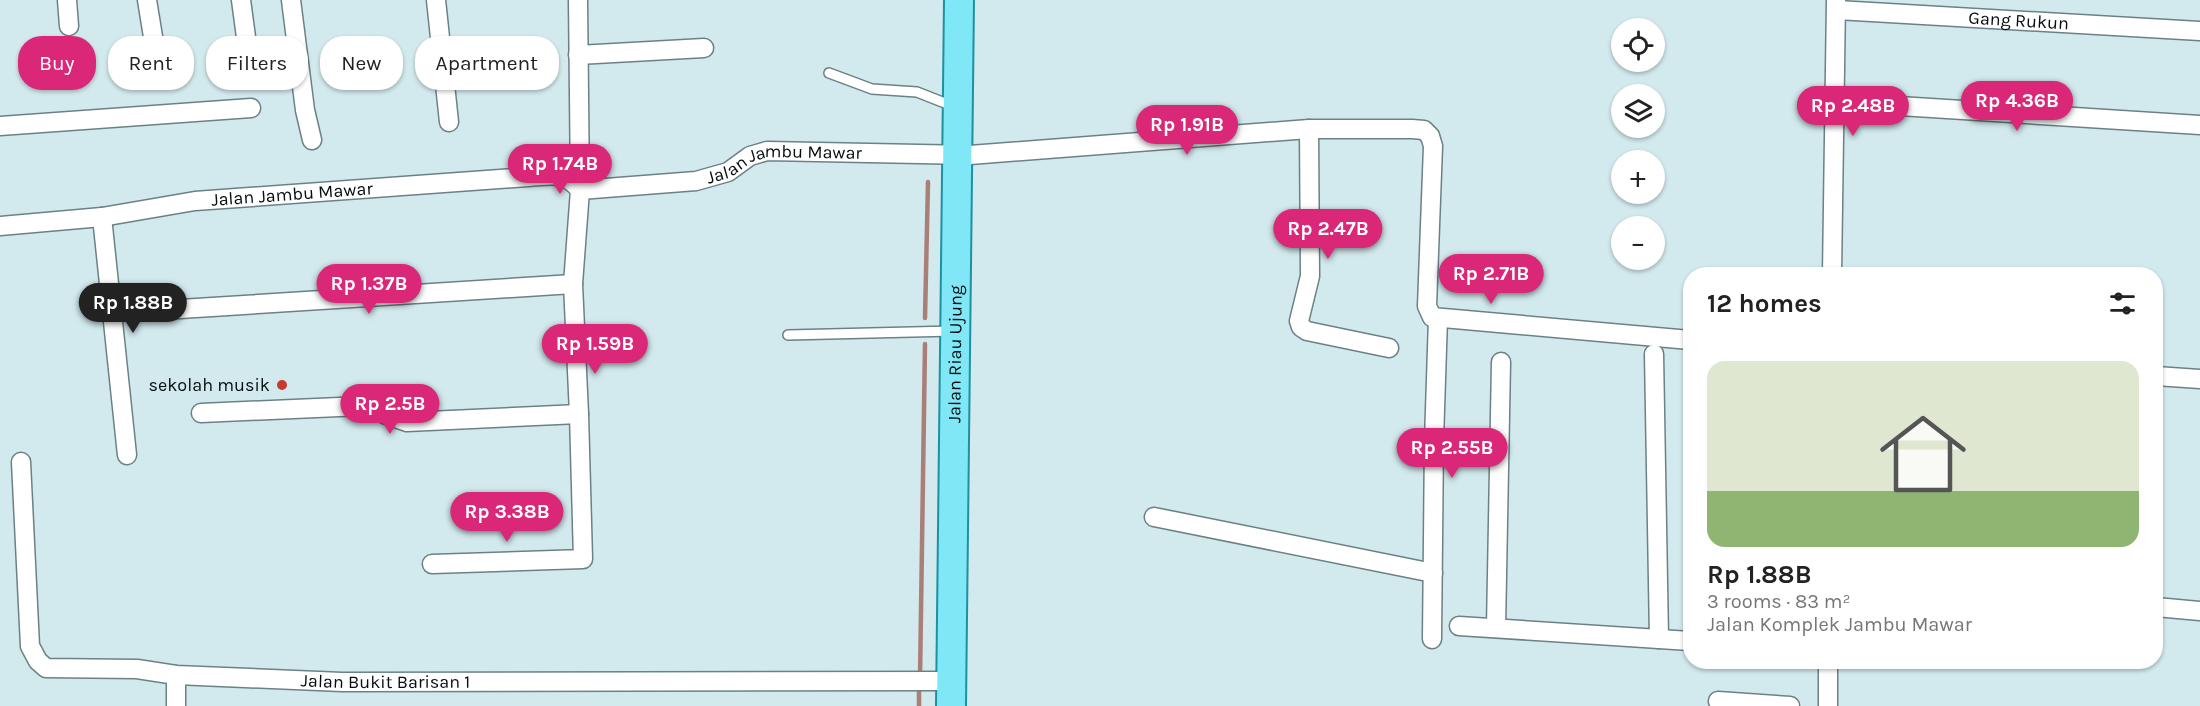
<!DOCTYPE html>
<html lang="en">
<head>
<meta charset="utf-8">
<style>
  body { margin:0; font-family:Karla,sans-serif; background:#f2f2f2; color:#222; height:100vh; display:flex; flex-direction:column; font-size:22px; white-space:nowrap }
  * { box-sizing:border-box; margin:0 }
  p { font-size:20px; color:#767676 }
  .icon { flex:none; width:33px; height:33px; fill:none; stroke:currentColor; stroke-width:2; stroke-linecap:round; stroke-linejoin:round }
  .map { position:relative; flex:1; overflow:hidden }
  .panel { position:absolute; left:1683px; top:267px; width:480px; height:402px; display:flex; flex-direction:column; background:#fff; border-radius:24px; box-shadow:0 2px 4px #0004 }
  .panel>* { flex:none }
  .banner { position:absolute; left:18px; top:36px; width:570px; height:54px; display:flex; gap:12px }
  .tools { position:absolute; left:1611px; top:18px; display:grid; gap:12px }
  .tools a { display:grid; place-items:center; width:54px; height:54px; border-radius:50%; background:#fff; box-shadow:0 2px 4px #0004; font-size:30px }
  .price { position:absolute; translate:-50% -51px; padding:0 14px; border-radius:21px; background:#db2777; color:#fff; font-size:20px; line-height:39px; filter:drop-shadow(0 2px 3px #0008) }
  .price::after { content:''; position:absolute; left:50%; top:36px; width:18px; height:14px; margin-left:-9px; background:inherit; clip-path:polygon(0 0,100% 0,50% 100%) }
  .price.selected { background:#222; color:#fff }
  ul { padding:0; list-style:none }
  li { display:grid; align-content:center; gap:12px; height:318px; padding:0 24px }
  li+li { border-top:2px solid #e0e0e0 }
  li span { display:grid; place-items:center; height:186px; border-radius:18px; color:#555 }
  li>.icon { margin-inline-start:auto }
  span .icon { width:108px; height:108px; fill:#fffc; stroke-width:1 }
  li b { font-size:26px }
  h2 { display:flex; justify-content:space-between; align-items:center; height:72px; padding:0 24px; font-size:26px }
  .chip { padding:0 21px; border-radius:24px; background:#fff; box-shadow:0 2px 4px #0004; font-size:21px; line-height:54px }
  .chip.selected { background:#db2777; color:#fff }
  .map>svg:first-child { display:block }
</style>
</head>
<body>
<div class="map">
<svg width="2200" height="706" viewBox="0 0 2200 706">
  <rect width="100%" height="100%" fill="#d2e9ed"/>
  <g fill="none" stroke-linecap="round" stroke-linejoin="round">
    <g stroke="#aa7f78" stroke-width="4.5">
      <path d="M 925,318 L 928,182"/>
      <path d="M 920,678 L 925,344"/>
      <path d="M 919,706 L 919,686"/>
    </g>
    <g stroke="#6c8185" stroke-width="12">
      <g id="lane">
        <path d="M 829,73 L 872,89 L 917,92 L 955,107"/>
        <path d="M 788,335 L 953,331"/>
      </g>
    </g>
    <g stroke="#6c8185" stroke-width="21">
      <g id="street">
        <path d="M 67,0 L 69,26"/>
        <path d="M 147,0 L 156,55"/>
        <path d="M 241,0 L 248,52"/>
        <path d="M 291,0 L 305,110 L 312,140"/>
        <path d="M 436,0 L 449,122"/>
        <path id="s1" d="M 1837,10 L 2200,31"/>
        <path d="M 578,55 L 704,48"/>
        <path d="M 1836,102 L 2200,125"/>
        <path d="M 0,126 L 251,108"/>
        <path d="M 1309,129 L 1310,276 L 1299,321 L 1301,327 L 1307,331 L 1389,348"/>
        <path d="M 102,217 L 127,455"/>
        <path id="s2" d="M 0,226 L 102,217 L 195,201 L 528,177 C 552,176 563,170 580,190 L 696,181 L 728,172 L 750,156 L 767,151 L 970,155 L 1309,129 L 1412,129 L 1424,130 L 1430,136 L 1433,146 L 1427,306 L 1432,317 L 1690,340"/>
        <path d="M 1832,274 L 1836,0"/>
        <path d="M 164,310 L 573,284"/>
        <path d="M 2156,376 L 2200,379"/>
        <path d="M 201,413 L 362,406 L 378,409 L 384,414 L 407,422 L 579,414"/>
        <path id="s3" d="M 21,462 L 30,646 L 38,661 L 46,668 L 137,669 L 176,675 L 342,682 L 951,681"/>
        <path d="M 1154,517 L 1433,573"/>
        <path d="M 432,564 L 583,559 L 579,414 L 573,284 L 580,190 L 578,0"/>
        <path d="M 2156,607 L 2200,611"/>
        <path d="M 1459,626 L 1659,639 L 1654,354"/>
        <path d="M 1496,628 L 1501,362"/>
        <path d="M 1432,639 L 1434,440 L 1438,318"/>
        <path d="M 1659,639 L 1690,641"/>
        <path d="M 1718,701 L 1790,706"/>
        <path d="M 176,706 L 176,675"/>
        <path d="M 1828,706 L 1828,662"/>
      </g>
    </g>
    <g stroke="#1d90a1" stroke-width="32">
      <g id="primary">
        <path id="s4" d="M 951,706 L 959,0"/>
      </g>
    </g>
    <use href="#lane" stroke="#fff" stroke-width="9"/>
    <use href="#street" stroke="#fff" stroke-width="18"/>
    <use href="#primary" stroke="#7fe7f6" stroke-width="28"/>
  </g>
  <circle fill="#c73a30" stroke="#d2e9ed" stroke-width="2" cx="282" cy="385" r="6"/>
  <g text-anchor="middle" stroke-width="5" stroke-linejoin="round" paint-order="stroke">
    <g font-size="18" fill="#060d0f" stroke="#d2e9ed">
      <text dy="6" stroke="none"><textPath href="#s1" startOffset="182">Gang Rukun</textPath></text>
      <text dy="6" stroke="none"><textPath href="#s2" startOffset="796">Jalan Jambu Mawar</textPath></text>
      <text dy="6" stroke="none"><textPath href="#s2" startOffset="294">Jalan Jambu Mawar</textPath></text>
      <text dy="6" stroke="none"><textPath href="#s4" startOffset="352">Jalan Riau Ujung</textPath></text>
      <text dy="6" stroke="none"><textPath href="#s3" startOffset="552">Jalan Bukit Barisan 1</textPath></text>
    </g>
    <g font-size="18" fill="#060d0f" stroke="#d2e9ed" text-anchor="end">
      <text x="270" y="391">sekolah musik</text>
    </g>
  </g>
</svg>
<div class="tools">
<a><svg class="icon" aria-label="locate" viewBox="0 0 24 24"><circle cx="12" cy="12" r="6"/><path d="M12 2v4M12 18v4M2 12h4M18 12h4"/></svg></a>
<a><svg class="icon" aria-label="layers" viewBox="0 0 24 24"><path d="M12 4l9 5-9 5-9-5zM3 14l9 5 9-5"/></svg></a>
<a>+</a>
<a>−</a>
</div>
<b class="price" style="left:2017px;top:132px">Rp 4.36B</b>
<b class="price" style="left:1853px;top:137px">Rp 2.48B</b>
<b class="price" style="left:1187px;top:156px">Rp 1.91B</b>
<b class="price" style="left:560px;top:195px">Rp 1.74B</b>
<b class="price" style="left:1328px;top:260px">Rp 2.47B</b>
<b class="price" style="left:1491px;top:305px">Rp 2.71B</b>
<b class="price" style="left:369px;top:315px">Rp 1.37B</b>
<b class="price selected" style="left:133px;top:334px">Rp 1.88B</b>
<b class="price" style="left:595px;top:375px">Rp 1.59B</b>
<b class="price" style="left:390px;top:435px">Rp 2.5B</b>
<b class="price" style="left:1452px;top:479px">Rp 2.55B</b>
<b class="price" style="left:507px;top:543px">Rp 3.38B</b>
<div class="banner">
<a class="chip selected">Buy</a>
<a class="chip">Rent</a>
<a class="chip">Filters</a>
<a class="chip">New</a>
<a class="chip">Apartment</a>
</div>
<section class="panel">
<h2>12 homes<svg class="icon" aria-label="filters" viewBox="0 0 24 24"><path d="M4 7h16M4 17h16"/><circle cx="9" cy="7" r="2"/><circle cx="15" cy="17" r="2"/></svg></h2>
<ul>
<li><span style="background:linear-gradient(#dfe7d0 70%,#8fb573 0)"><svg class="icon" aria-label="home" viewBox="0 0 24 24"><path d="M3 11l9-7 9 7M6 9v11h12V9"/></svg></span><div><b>Rp 1.88B</b><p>3 rooms · 83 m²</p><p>Jalan Komplek Jambu Mawar</p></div></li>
</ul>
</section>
</div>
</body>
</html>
